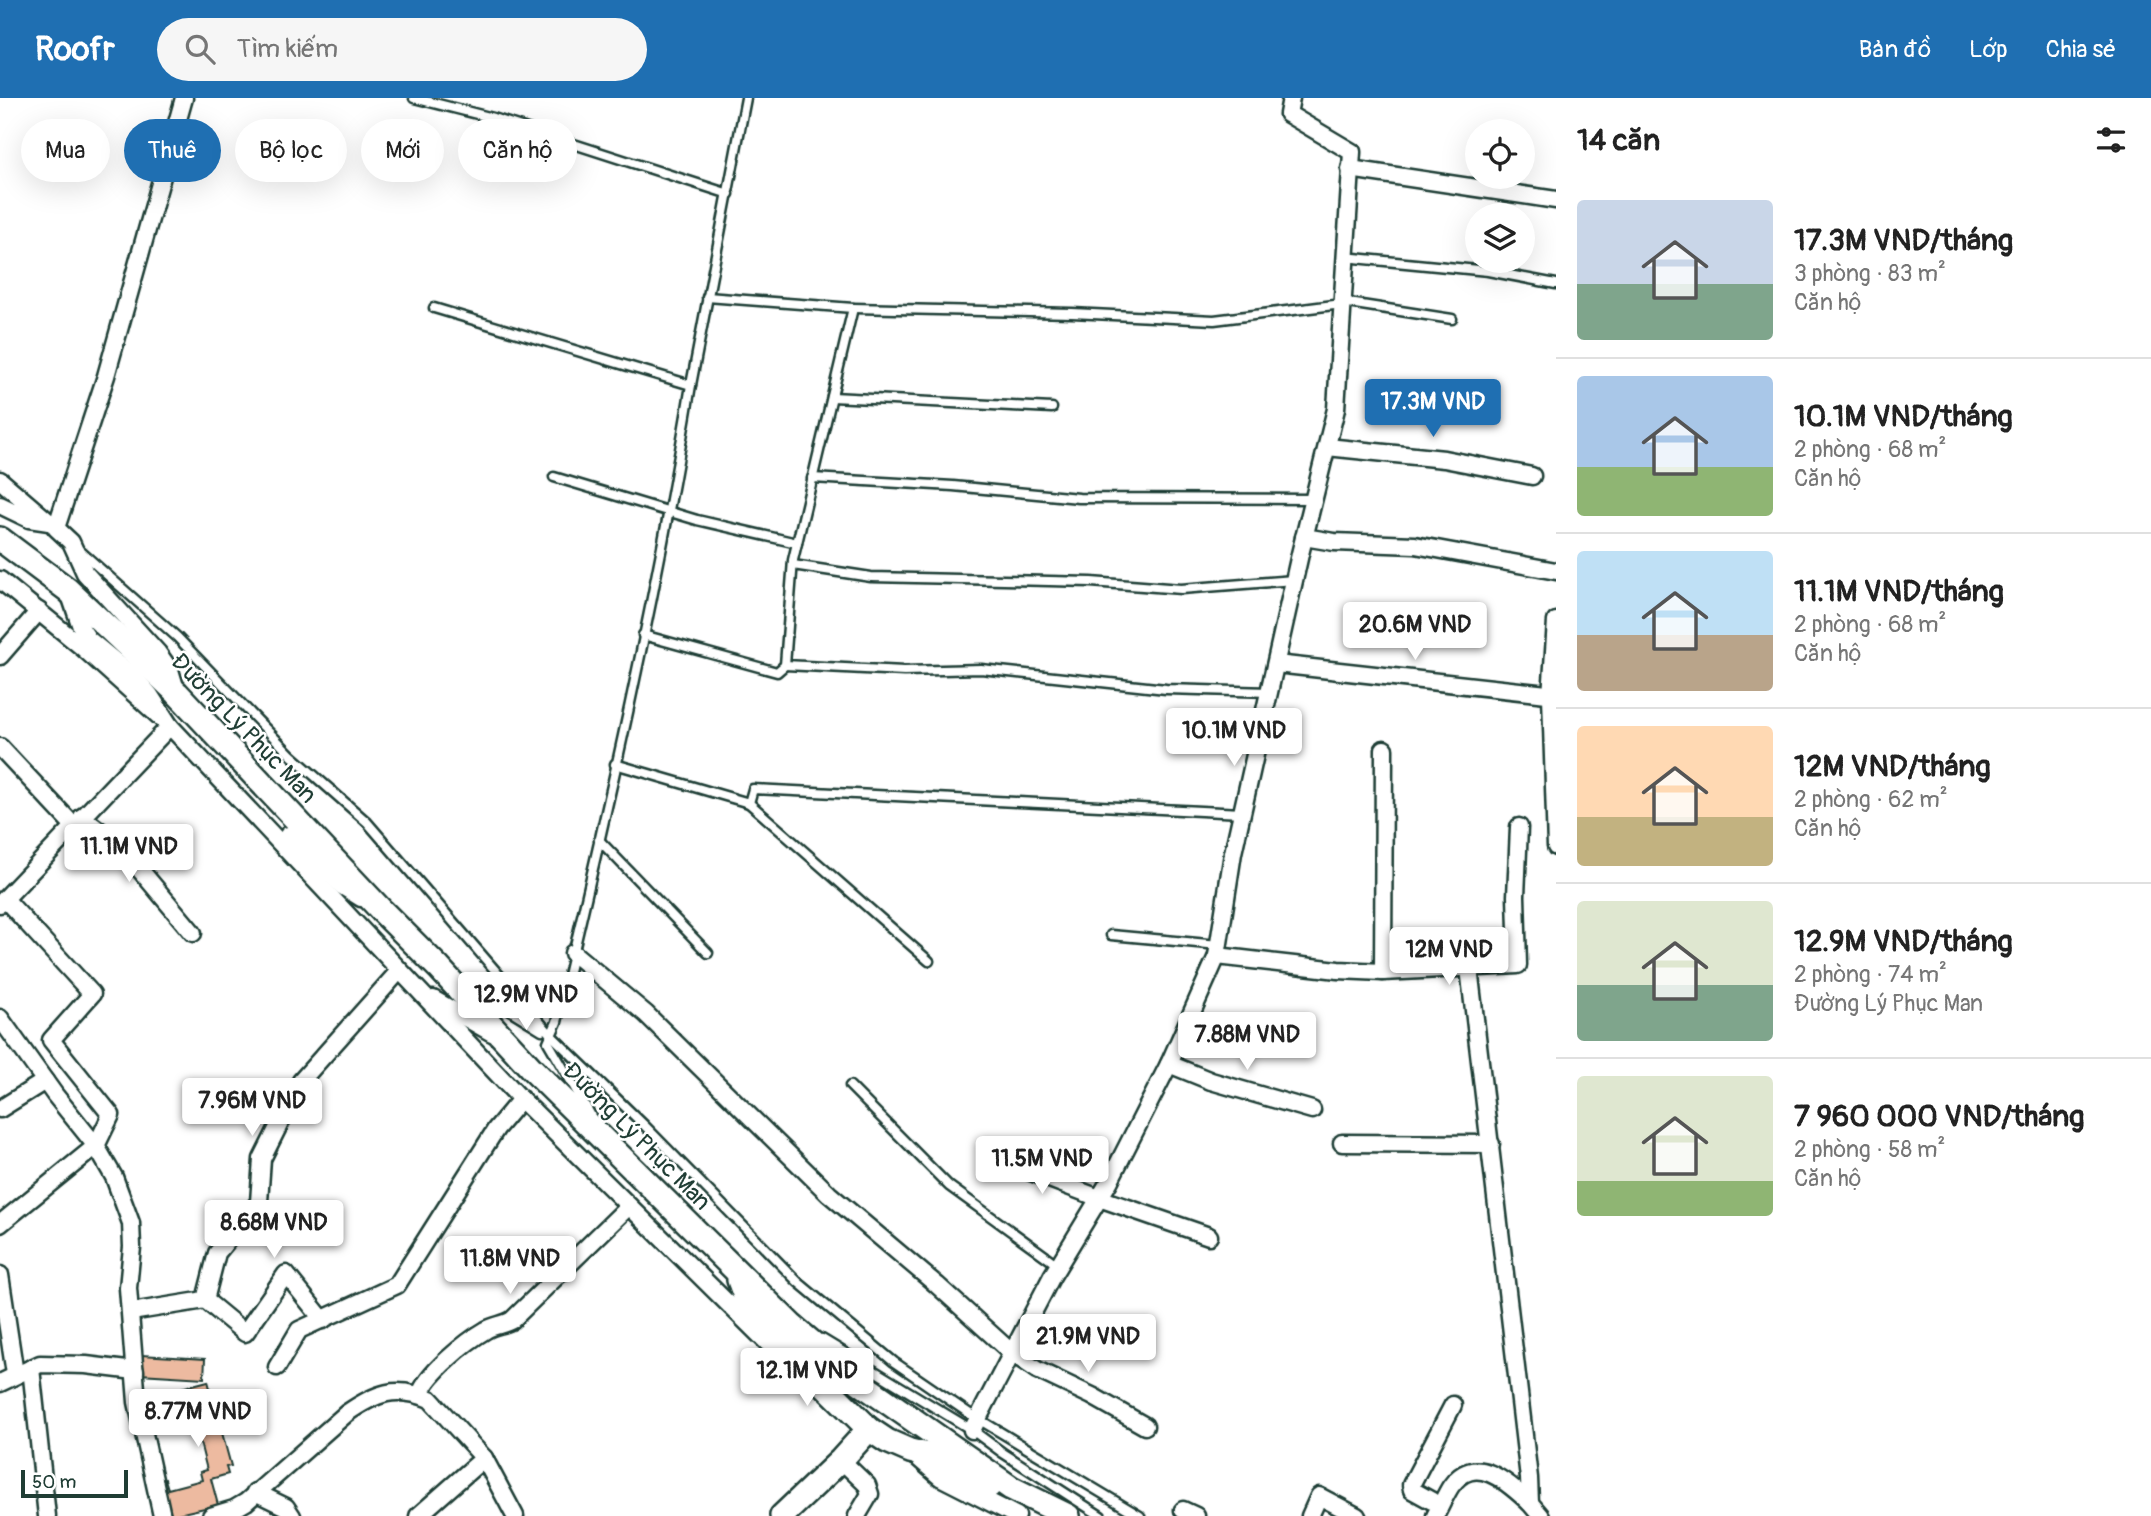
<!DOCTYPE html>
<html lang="vi">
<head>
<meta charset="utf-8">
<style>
  body { margin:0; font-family:Pangolin,sans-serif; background:#f6f6f6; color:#222; height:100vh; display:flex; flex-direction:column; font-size:26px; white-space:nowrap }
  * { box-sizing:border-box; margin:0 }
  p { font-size:23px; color:#767676 }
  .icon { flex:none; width:38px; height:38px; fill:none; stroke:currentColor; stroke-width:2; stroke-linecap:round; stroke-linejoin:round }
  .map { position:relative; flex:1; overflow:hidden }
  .details { display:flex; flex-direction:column; background:#fff; width:595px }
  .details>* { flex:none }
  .banner { position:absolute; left:21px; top:21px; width:665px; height:63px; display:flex; gap:14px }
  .controls { position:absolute; left:1465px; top:21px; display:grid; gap:14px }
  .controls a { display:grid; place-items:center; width:70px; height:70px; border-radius:50%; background:#fff; box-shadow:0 7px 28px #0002; font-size:35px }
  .scale { position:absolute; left:21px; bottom:18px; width:107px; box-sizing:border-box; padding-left:7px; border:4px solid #1f3d34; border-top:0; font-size:19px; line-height:24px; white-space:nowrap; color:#1f3d34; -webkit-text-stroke:5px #fff; paint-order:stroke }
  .price { position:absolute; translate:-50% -60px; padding:0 16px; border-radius:7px; background:#fff; color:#222; font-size:23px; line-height:46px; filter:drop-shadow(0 2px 4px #0008) }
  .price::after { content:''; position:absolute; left:50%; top:42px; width:21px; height:16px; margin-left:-10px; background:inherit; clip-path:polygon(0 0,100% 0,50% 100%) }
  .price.on { background:#1f6fb2; color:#fff }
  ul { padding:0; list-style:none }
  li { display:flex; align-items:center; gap:21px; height:175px; padding:0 21px }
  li+li { border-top:2px solid #e0e0e0 }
  li span { display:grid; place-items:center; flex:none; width:196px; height:140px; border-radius:7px; color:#555 }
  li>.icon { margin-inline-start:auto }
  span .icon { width:84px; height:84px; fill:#fffc; stroke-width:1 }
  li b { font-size:30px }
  h2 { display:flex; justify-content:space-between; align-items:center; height:84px; padding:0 21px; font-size:30px }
  .tag { padding:0 24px; border-radius:32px; background:#fff; box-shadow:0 7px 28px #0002; font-size:24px; line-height:63px }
  .tag.on { background:#1f6fb2; color:#fff }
  header { display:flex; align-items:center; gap:42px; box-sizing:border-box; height:98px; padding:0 35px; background:#1f6fb2; color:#fff }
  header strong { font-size:33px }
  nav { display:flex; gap:38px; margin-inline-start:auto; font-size:24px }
  .search { width:490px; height:63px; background:#f6f6f6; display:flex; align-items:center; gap:18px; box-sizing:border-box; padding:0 24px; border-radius:38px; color:#767676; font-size:26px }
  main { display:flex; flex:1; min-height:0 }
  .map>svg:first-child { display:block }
</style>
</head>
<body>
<header>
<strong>Roofr</strong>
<div class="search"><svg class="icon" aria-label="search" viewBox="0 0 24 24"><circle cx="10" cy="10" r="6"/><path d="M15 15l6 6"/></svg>Tìm kiếm</div>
<nav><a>Bản đồ</a><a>Lớp</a><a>Chia sẻ</a></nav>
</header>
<main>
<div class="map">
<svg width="1556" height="1418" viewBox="0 0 1556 1418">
  <rect width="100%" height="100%" fill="#fff"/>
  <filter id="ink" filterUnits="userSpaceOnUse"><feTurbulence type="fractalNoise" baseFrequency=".0143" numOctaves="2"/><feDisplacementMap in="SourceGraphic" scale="14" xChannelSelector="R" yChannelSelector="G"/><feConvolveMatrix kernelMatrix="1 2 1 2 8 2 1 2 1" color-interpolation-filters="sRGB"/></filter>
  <g filter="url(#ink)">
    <g fill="#edbaa0" stroke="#1f3d34" stroke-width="2">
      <path d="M 141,1257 L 205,1261 L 204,1280 L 140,1276 Z"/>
      <path d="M 208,1283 L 231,1368 L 226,1369 L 228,1376 L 211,1381 L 218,1407 L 169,1418 L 160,1383 L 165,1381 L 168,1391 L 202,1382 L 200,1374 L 207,1372 L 192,1313 L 169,1319 L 162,1295 Z"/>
    </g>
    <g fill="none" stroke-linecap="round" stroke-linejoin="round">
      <g stroke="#1f3d34" stroke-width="13">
        <g id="lane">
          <path d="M 414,0 L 493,20 L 729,96"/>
          <path d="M 1344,159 L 1488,173 L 1556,186"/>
          <path d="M 707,199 L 853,210 L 793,462 L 785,567 L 904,573 L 981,571 L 1166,591 L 1270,594"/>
          <path d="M 1342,204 L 1452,221"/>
          <path d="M 434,210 L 691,287 L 746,0"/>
          <path d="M 853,210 L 1072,215 L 1214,222 L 1342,206"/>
          <path d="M 832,299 L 1052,310"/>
          <path d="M 554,379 L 697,422 L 797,445"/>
          <path d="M 812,380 L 953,388 L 1079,400 L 1314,401"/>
          <path d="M 78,451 L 177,539 L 291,657 L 367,724 L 551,937 L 645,1028 L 798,1184 L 894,1264 L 970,1316 L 1140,1418"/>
          <path d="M 793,467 L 871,479 L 1091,484 L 1181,491 L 1294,482"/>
          <path d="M 643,537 L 777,574 L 785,567"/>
          <path d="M 615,666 L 749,705 L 753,691 L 1242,715"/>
          <path d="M 749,705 L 929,863"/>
          <path d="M 599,742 L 708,855"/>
          <path d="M 1111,837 L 1219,847"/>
          <path d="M 464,884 L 542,932"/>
          <path d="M 850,988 L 949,1088 L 1059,1168"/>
          <path d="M 590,1016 L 548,944 L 557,924 C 607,714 656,501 691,287"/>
          <path d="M 822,1241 L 972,1332 L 1003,1355 L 1101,1418"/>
        </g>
      </g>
      <g stroke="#1f3d34" stroke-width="21">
        <g id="street">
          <path d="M 1350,71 L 1556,102"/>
          <path d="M 1327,349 L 1444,361 L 1532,378"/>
          <path d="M 0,382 L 49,424"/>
          <path d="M 0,407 L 29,421 L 49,424"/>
          <path d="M 1304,439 L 1334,444 L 1415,447 L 1556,473"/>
          <path d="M 0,482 L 82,549 L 170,628 L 521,1001 L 777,1254"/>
          <path d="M 1556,523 L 1551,598 L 1556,749"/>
          <path d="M 0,558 L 39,513"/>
          <path d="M 1276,566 L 1556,597"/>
          <path d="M 176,592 L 170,572 L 158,555 L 85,475 L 71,444 L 56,430 L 106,278 L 184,0"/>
          <path d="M 0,649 L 74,728"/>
          <path d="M 82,719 L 121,749 L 193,835"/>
          <path d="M 288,737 L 342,788 L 361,800"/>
          <path d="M 0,806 L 170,628 L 150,597 L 134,579 L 88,541 L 82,532 L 70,497"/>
          <path d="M 573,855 L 646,916 L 829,1096 L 937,1187 L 1012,1255 L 1037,1272 L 1092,1298 L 1145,1328"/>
          <path d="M 1217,858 L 1338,872 L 1383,874 L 1518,867 L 1516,798 L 1519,729"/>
          <path d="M 1469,870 L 1529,1380 L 1530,1405 L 1541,1418"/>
          <path d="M 1383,874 L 1384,651"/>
          <path d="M 433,901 L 492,935"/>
          <path d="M 0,920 L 55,997 L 96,1048 L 114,1079 L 131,1125 L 132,1149 L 128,1190 L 137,1304 L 162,1418"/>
          <path d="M 1169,966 L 1211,983 L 1312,1012"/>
          <path d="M 0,1011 L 45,983"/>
          <path d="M 1342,1045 L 1491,1046"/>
          <path d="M 997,1061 L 1099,1100 L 1209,1138"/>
          <path d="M 0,1126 L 96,1048 L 111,1017 L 51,942 L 92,896 L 5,801"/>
          <path d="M 0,1177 L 15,1276"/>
          <path d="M 205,1202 L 245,1235 L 286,1176 L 323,1222"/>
          <path d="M 131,1214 L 205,1202 L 217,1155 L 259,1104 L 262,1061 L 301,983 L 399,873"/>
          <path d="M 277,1269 L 299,1232 L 397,1187 L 496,1031 L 521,1001"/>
          <path d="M 31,1270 L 47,1418"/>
          <path d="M 0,1285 L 40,1266 L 86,1267 L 135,1273"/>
          <path d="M 420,1297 C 426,1276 467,1243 486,1232 C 494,1227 504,1227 512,1222 L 629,1108"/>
          <path d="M 972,1332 L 1052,1178 L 1109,1084 L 1169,966 L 1217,858 L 1233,755 L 1300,456 L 1336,311 L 1352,54 L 1288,16 L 1291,0"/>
          <path d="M 917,1359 L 940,1379 L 1017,1418"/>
          <path d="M 841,1362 L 867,1387 L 870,1396 L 857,1418"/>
          <path d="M 255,1394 L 286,1409 L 292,1418"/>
          <path d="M 1432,1403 L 1412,1392 L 1411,1387 L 1453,1307"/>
          <path d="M 1183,1412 L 1196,1418"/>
          <path d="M 211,1418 L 234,1411 L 246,1404 L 347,1315 C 376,1295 395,1287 430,1301 L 484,1360 L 515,1418"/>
          <path d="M 418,1418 L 484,1360"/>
          <path d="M 1310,1418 L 1319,1398 L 1357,1418"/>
          <path d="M 1435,1418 C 1441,1408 1445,1397 1451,1388 C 1476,1353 1509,1386 1530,1405"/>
        </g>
      </g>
      <g stroke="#1f3d34" stroke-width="28">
        <g id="secondary">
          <path d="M 0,441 L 68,492 L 177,595 L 382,813 L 439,870 L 531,970 L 791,1227 L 859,1284 L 1011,1390 L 1068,1418"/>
          <path d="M 739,1182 L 749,1209 L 777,1240 L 869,1331 L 887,1343 L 910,1353 L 927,1357 L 989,1388"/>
          <path d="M 782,1418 L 841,1362 L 869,1331"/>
        </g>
      </g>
      <use href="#lane" stroke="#fff" stroke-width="8"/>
      <use href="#street" stroke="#fff" stroke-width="16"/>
      <use href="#secondary" stroke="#fff" stroke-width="23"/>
    </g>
  </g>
  <g text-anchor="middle" stroke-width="5" stroke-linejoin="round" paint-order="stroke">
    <g font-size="24" fill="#1f3d34" stroke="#fff">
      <text transform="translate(244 630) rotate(46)" y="8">Đường Lý Phục Man</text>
      <text transform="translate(637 1038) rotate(45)" y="8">Đường Lý Phục Man</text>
    </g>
  </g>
</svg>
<div class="controls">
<a><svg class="icon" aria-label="locate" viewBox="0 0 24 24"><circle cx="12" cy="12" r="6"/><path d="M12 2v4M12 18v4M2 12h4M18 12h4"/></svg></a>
<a><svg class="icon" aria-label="layers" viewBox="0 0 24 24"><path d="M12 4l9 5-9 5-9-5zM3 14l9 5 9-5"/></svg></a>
</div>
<div class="scale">50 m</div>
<b class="price on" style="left:1433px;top:341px">17.3M VND</b>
<b class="price" style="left:1415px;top:564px">20.6M VND</b>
<b class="price" style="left:1234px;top:670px">10.1M VND</b>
<b class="price" style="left:129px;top:786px">11.1M VND</b>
<b class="price" style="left:1449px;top:889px">12M VND</b>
<b class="price" style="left:526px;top:934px">12.9M VND</b>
<b class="price" style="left:1247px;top:974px">7.88M VND</b>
<b class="price" style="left:252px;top:1040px">7.96M VND</b>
<b class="price" style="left:1042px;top:1098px">11.5M VND</b>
<b class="price" style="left:274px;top:1162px">8.68M VND</b>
<b class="price" style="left:510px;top:1198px">11.8M VND</b>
<b class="price" style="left:1088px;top:1276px">21.9M VND</b>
<b class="price" style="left:807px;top:1310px">12.1M VND</b>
<b class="price" style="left:198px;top:1351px">8.77M VND</b>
<div class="banner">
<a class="tag">Mua</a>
<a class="tag on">Thuê</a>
<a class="tag">Bộ lọc</a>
<a class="tag">Mới</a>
<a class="tag">Căn hộ</a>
</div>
</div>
<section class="details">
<h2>14 căn<svg class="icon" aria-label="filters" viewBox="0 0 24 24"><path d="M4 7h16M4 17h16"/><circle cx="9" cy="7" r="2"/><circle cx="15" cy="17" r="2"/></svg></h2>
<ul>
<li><span style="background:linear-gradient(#c9d6e8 60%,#7fa58c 0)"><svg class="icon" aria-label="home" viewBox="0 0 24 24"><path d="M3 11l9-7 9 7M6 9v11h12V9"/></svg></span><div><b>17.3M VND/tháng</b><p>3 phòng · 83 m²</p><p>Căn hộ</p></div></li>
<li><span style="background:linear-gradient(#a9c7e8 65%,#8fb573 0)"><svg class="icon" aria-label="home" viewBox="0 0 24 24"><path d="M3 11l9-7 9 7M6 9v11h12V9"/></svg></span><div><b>10.1M VND/tháng</b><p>2 phòng · 68 m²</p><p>Căn hộ</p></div></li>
<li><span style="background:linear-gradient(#bfe0f5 60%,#b9a48a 0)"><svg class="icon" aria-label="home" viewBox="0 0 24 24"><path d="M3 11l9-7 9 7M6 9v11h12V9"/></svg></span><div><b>11.1M VND/tháng</b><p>2 phòng · 68 m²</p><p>Căn hộ</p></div></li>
<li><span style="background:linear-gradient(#ffd9b3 65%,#c2b280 0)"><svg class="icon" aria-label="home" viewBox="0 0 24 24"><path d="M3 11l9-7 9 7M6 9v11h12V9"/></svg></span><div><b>12M VND/tháng</b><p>2 phòng · 62 m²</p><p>Căn hộ</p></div></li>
<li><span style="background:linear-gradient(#dfe7d0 60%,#7fa58c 0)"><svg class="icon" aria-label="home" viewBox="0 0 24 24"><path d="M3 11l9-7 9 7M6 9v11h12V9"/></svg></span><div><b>12.9M VND/tháng</b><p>2 phòng · 74 m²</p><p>Đường Lý Phục Man</p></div></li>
<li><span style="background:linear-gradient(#dfe7d0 75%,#8fb573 0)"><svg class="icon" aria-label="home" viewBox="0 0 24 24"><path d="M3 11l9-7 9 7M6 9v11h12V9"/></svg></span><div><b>7 960 000 VND/tháng</b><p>2 phòng · 58 m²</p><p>Căn hộ</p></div></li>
</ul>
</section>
</main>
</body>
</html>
